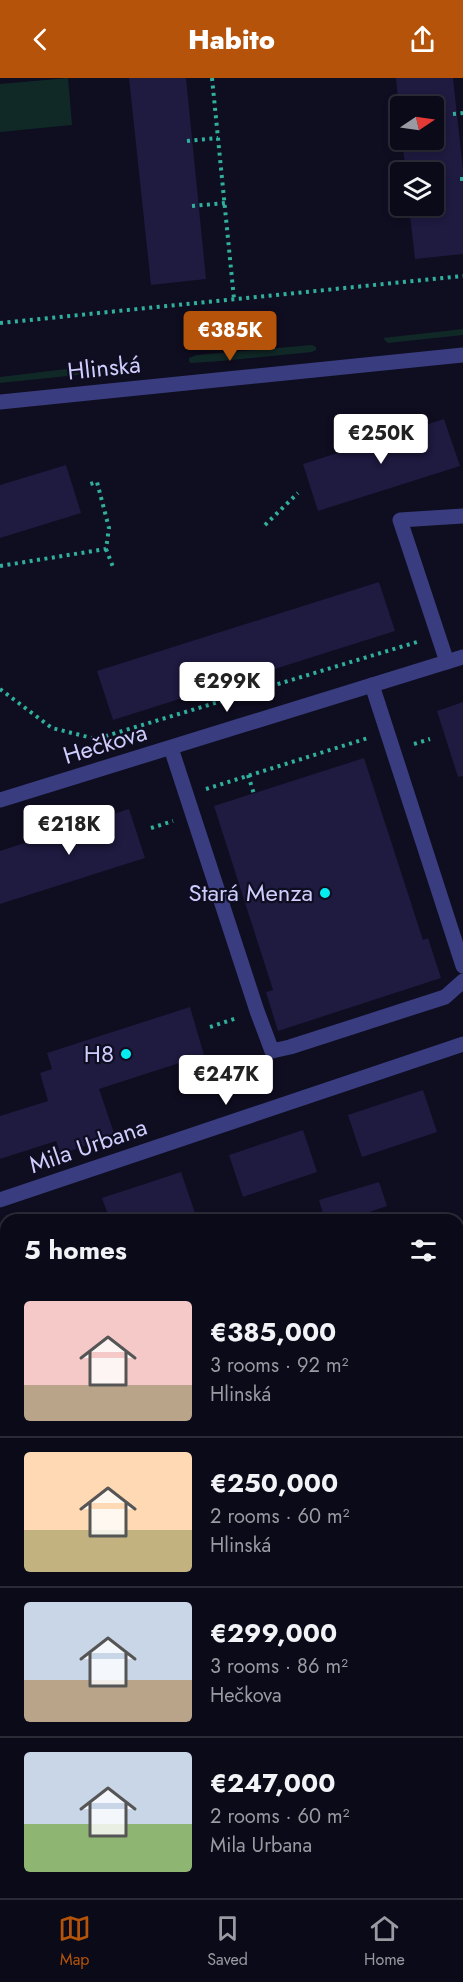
<!DOCTYPE html>
<html lang="en">
<head>
<meta charset="utf-8">
<style>
  body { margin:0; font-family:Jost,sans-serif; background:#191825; color:#f1f3f6; height:100vh; display:flex; flex-direction:column; font-size:22px; white-space:nowrap }
  * { box-sizing:border-box; margin:0 }
  p { font-size:20px; color:#9a9aa2 }
  .icon { flex:none; width:33px; height:33px; fill:none; stroke:currentColor; stroke-width:2; stroke-linecap:round; stroke-linejoin:round }
  .map { position:relative; flex:1; overflow:hidden }
  .panel { position:absolute; left:0px; top:1136px; width:464px; height:686px; display:flex; flex-direction:column; background:#0b0a18; border-radius:18px 18px 0 0; box-shadow:0 3px 9px #0003,0 0 0 2px #2b2b37 }
  .panel>* { flex:none }
  .needle { width:39px; rotate:77deg }
  .fabs { position:absolute; left:390px; top:18px; display:grid; gap:12px }
  .fabs a { display:grid; place-items:center; width:54px; height:54px; border-radius:6px; background:#0b0a18; box-shadow:0 3px 9px #0003,0 0 0 2px #2b2b37; font-size:30px }
  .price { position:absolute; translate:-50% -51px; padding:0 14px; border-radius:6px; background:#fff; color:#222; font-size:20px; line-height:39px; filter:drop-shadow(0 2px 3px #0008) }
  .price::after { content:''; position:absolute; left:50%; top:36px; width:18px; height:14px; margin-left:-9px; background:inherit; clip-path:polygon(0 0,100% 0,50% 100%) }
  .price.active { background:#b45309; color:#fff }
  ul { padding:0; list-style:none }
  li { display:flex; align-items:center; gap:18px; height:150px; padding:0 24px }
  li+li { border-top:2px solid #2b2b37 }
  li span { display:grid; place-items:center; flex:none; width:168px; height:120px; border-radius:6px; color:#555 }
  li>.icon { margin-inline-start:auto }
  span .icon { width:72px; height:72px; fill:#fffc; stroke-width:1 }
  li b { font-size:26px }
  h2 { display:flex; justify-content:space-between; align-items:center; height:72px; padding:0 24px; font-size:26px }
  header { display:flex; justify-content:space-between; align-items:center; height:78px; padding:0 24px; background:#b45309; color:#fff; font-size:27px; font-weight:800 }
  .dock { display:flex; justify-content:space-around; align-items:center; height:84px; border-top:2px solid #2b2b37; background:#0b0a18; font-size:16px; color:#9a9aa2 }
  .dock a { display:grid; justify-items:center; gap:3px }
  .dock .active { color:#b45309 }
  .map>svg:first-child { display:block }
</style>
</head>
<body>
<header><svg class="icon" aria-label="back" viewBox="0 0 24 24"><path d="M15 5l-7 7 7 7"/></svg>Habito<svg class="icon" aria-label="share" viewBox="0 0 24 24"><path d="M12 15V3M7 8l5-5 5 5M5 13v7h14v-7"/></svg></header>
<div class="map">
<svg width="463" height="1820" viewBox="0 0 463 1820">
  <rect width="100%" height="100%" fill="#0f0d20"/>
  <g fill="#102927">
    <path d="M 68,0 L 72,47 L 0,54 L 0,6 Z"/>
    <path d="M 463,251 L 463,257 L 388,265 L 383,260 Z"/>
    <path d="M 312,267 L 316,269 L 316,272 L 312,274 L 221,283 L 191,285 L 189,283 L 189,280 L 197,277 Z"/>
    <path d="M 116,285 L 129,285 L 130,288 L 116,293 L 0,305 L 0,299 Z"/>
  </g>
  <g fill="#1e1a40">
    <path d="M 129,0 L 186,0 L 206,201 L 151,207 Z"/>
    <path d="M 396,0 L 453,0 L 463,92 L 463,176 L 415,181 L 409,128 L 434,128 L 434,94 L 406,94 L 402,62 L 434,62 L 434,28 L 400,28 L 400,43 Z"/>
    <path d="M 444,341 L 460,388 L 318,433 L 303,386 Z"/>
    <path d="M 66,387 L 81,435 L 0,460 L 0,407 Z"/>
    <path d="M 379,504 L 395,553 L 113,642 L 97,593 Z"/>
    <path d="M 463,624 L 463,698 L 458,699 L 437,633 Z"/>
    <path d="M 364,680 L 423,862 L 428,860 L 441,900 L 278,953 L 266,914 L 273,912 L 214,728 Z"/>
    <path d="M 129,731 L 145,780 L 0,826 L 0,773 Z"/>
    <path d="M 190,929 L 204,977 L 99,1011 L 115,1058 L 61,1076 L 56,1063 L 0,1081 L 0,1038 L 48,1023 L 40,995 L 52,991 L 47,975 Z"/>
    <path d="M 423,1012 L 437,1054 L 362,1079 L 348,1037 Z"/>
    <path d="M 303,1052 L 317,1094 L 243,1119 L 229,1077 Z"/>
    <path d="M 181,1094 L 195,1135 L 177,1142 L 110,1142 L 102,1120 Z"/>
    <path d="M 379,1104 L 387,1128 L 346,1142 L 325,1142 L 319,1122 Z"/>
  </g>
  <g fill="none" stroke-linecap="round" stroke-linejoin="round">
    <g stroke="#30af9d" stroke-width="4" stroke-dasharray="3 4.5" stroke-linecap="butt">
      <path d="M 212,0 L 234,221"/>
      <path d="M 453,36 L 463,35"/>
      <path d="M 187,63 L 218,60"/>
      <path d="M 460,101 L 463,101"/>
      <path d="M 192,128 L 225,125"/>
      <path d="M 0,245 L 463,198"/>
      <path d="M 265,447 L 298,415"/>
      <path d="M 106,471 L 113,489"/>
      <path d="M 0,488 L 106,471 L 109,450 L 97,404 L 87,407"/>
      <path d="M 0,611 L 52,650 L 96,661 L 417,564"/>
      <path d="M 414,666 L 430,661"/>
      <path d="M 248,697 L 254,716"/>
      <path d="M 206,711 L 368,660"/>
      <path d="M 151,750 L 173,743"/>
      <path d="M 210,949 L 237,940"/>
    </g>
    <g stroke="#393c7e" stroke-width="15">
      <path d="M 0,324 L 463,277"/>
      <path d="M 447,584 L 400,442 L 463,438"/>
      <path d="M 372,607 L 463,888"/>
      <path d="M 171,670 L 257,933 L 272,973 L 290,969 L 445,919 L 463,903"/>
      <path d="M 0,722 L 463,579"/>
      <path d="M 0,1122 L 463,966"/>
      <path d="M 458,1397 L 463,1395"/>
      <path d="M 0,1544 L 6,1542"/>
      <path d="M 0,1760 L 6,1779"/>
      <path d="M 17,1815 L 19,1820"/>
    </g>
  </g>
  <g fill="#05edf1" stroke="#0f0d20" stroke-width="2">
    <circle cx="325" cy="815" r="6"/>
    <circle cx="126" cy="976" r="6"/>
  </g>
  <g text-anchor="middle" stroke-width="4.5" stroke-linejoin="round" paint-order="stroke">
    <g font-size="24" fill="#cfcdfe" stroke="#0f0d20">
      <text transform="translate(104 290) rotate(-6)" y="8">Hlinská</text>
      <text transform="translate(105 666) rotate(-17)" y="8">Hečkova</text>
      <text transform="translate(88 1068) rotate(-19)" y="8">Mila Urbana</text>
    </g>
    <g font-size="24" fill="#cfcdfe" stroke="#0f0d20" text-anchor="end">
      <text x="313" y="823">Stará Menza</text>
      <text x="114" y="984">H8</text>
    </g>
  </g>
</svg>
<div class="fabs">
<a><svg class="needle" viewBox="-14 -14 28 28"><path d="M0-13l5 13h-10z" fill="#e53935"/><path d="M0 13l5-13h-10z" fill="#9a9aa2"/></svg></a>
<a><svg class="icon" aria-label="layers" viewBox="0 0 24 24"><path d="M12 4l9 5-9 5-9-5zM3 14l9 5 9-5"/></svg></a>
</div>
<b class="price active" style="left:230px;top:284px">€385K</b>
<b class="price" style="left:381px;top:387px">€250K</b>
<b class="price" style="left:227px;top:635px">€299K</b>
<b class="price" style="left:69px;top:778px">€218K</b>
<b class="price" style="left:226px;top:1028px">€247K</b>
<section class="panel">
<h2>5 homes<svg class="icon" aria-label="filters" viewBox="0 0 24 24"><path d="M4 7h16M4 17h16"/><circle cx="9" cy="7" r="2"/><circle cx="15" cy="17" r="2"/></svg></h2>
<ul>
<li><span style="background:linear-gradient(#f6c9c9 70%,#b9a48a 0)"><svg class="icon" aria-label="home" viewBox="0 0 24 24"><path d="M3 11l9-7 9 7M6 9v11h12V9"/></svg></span><div><b>€385,000</b><p>3 rooms · 92 m²</p><p>Hlinská</p></div></li>
<li><span style="background:linear-gradient(#ffd9b3 65%,#c2b280 0)"><svg class="icon" aria-label="home" viewBox="0 0 24 24"><path d="M3 11l9-7 9 7M6 9v11h12V9"/></svg></span><div><b>€250,000</b><p>2 rooms · 60 m²</p><p>Hlinská</p></div></li>
<li><span style="background:linear-gradient(#c9d6e8 65%,#b9a48a 0)"><svg class="icon" aria-label="home" viewBox="0 0 24 24"><path d="M3 11l9-7 9 7M6 9v11h12V9"/></svg></span><div><b>€299,000</b><p>3 rooms · 86 m²</p><p>Hečkova</p></div></li>
<li><span style="background:linear-gradient(#c9d6e8 60%,#8fb573 0)"><svg class="icon" aria-label="home" viewBox="0 0 24 24"><path d="M3 11l9-7 9 7M6 9v11h12V9"/></svg></span><div><b>€247,000</b><p>2 rooms · 60 m²</p><p>Mila Urbana</p></div></li>
</ul>
</section>
</div>
<nav class="dock">
<a class="active"><svg class="icon" aria-label="map" viewBox="0 0 24 24"><path d="M3 6l6-2 6 2 6-2v14l-6 2-6-2-6 2zM9 4v14M15 6v14"/></svg>Map</a>
<a><svg class="icon" aria-label="saved" viewBox="0 0 24 24"><path d="M7 4h10v16l-5-4-5 4z"/></svg>Saved</a>
<a><svg class="icon" aria-label="home" viewBox="0 0 24 24"><path d="M3 11l9-7 9 7M6 9v11h12V9"/></svg>Home</a>
</nav>
</body>
</html>
